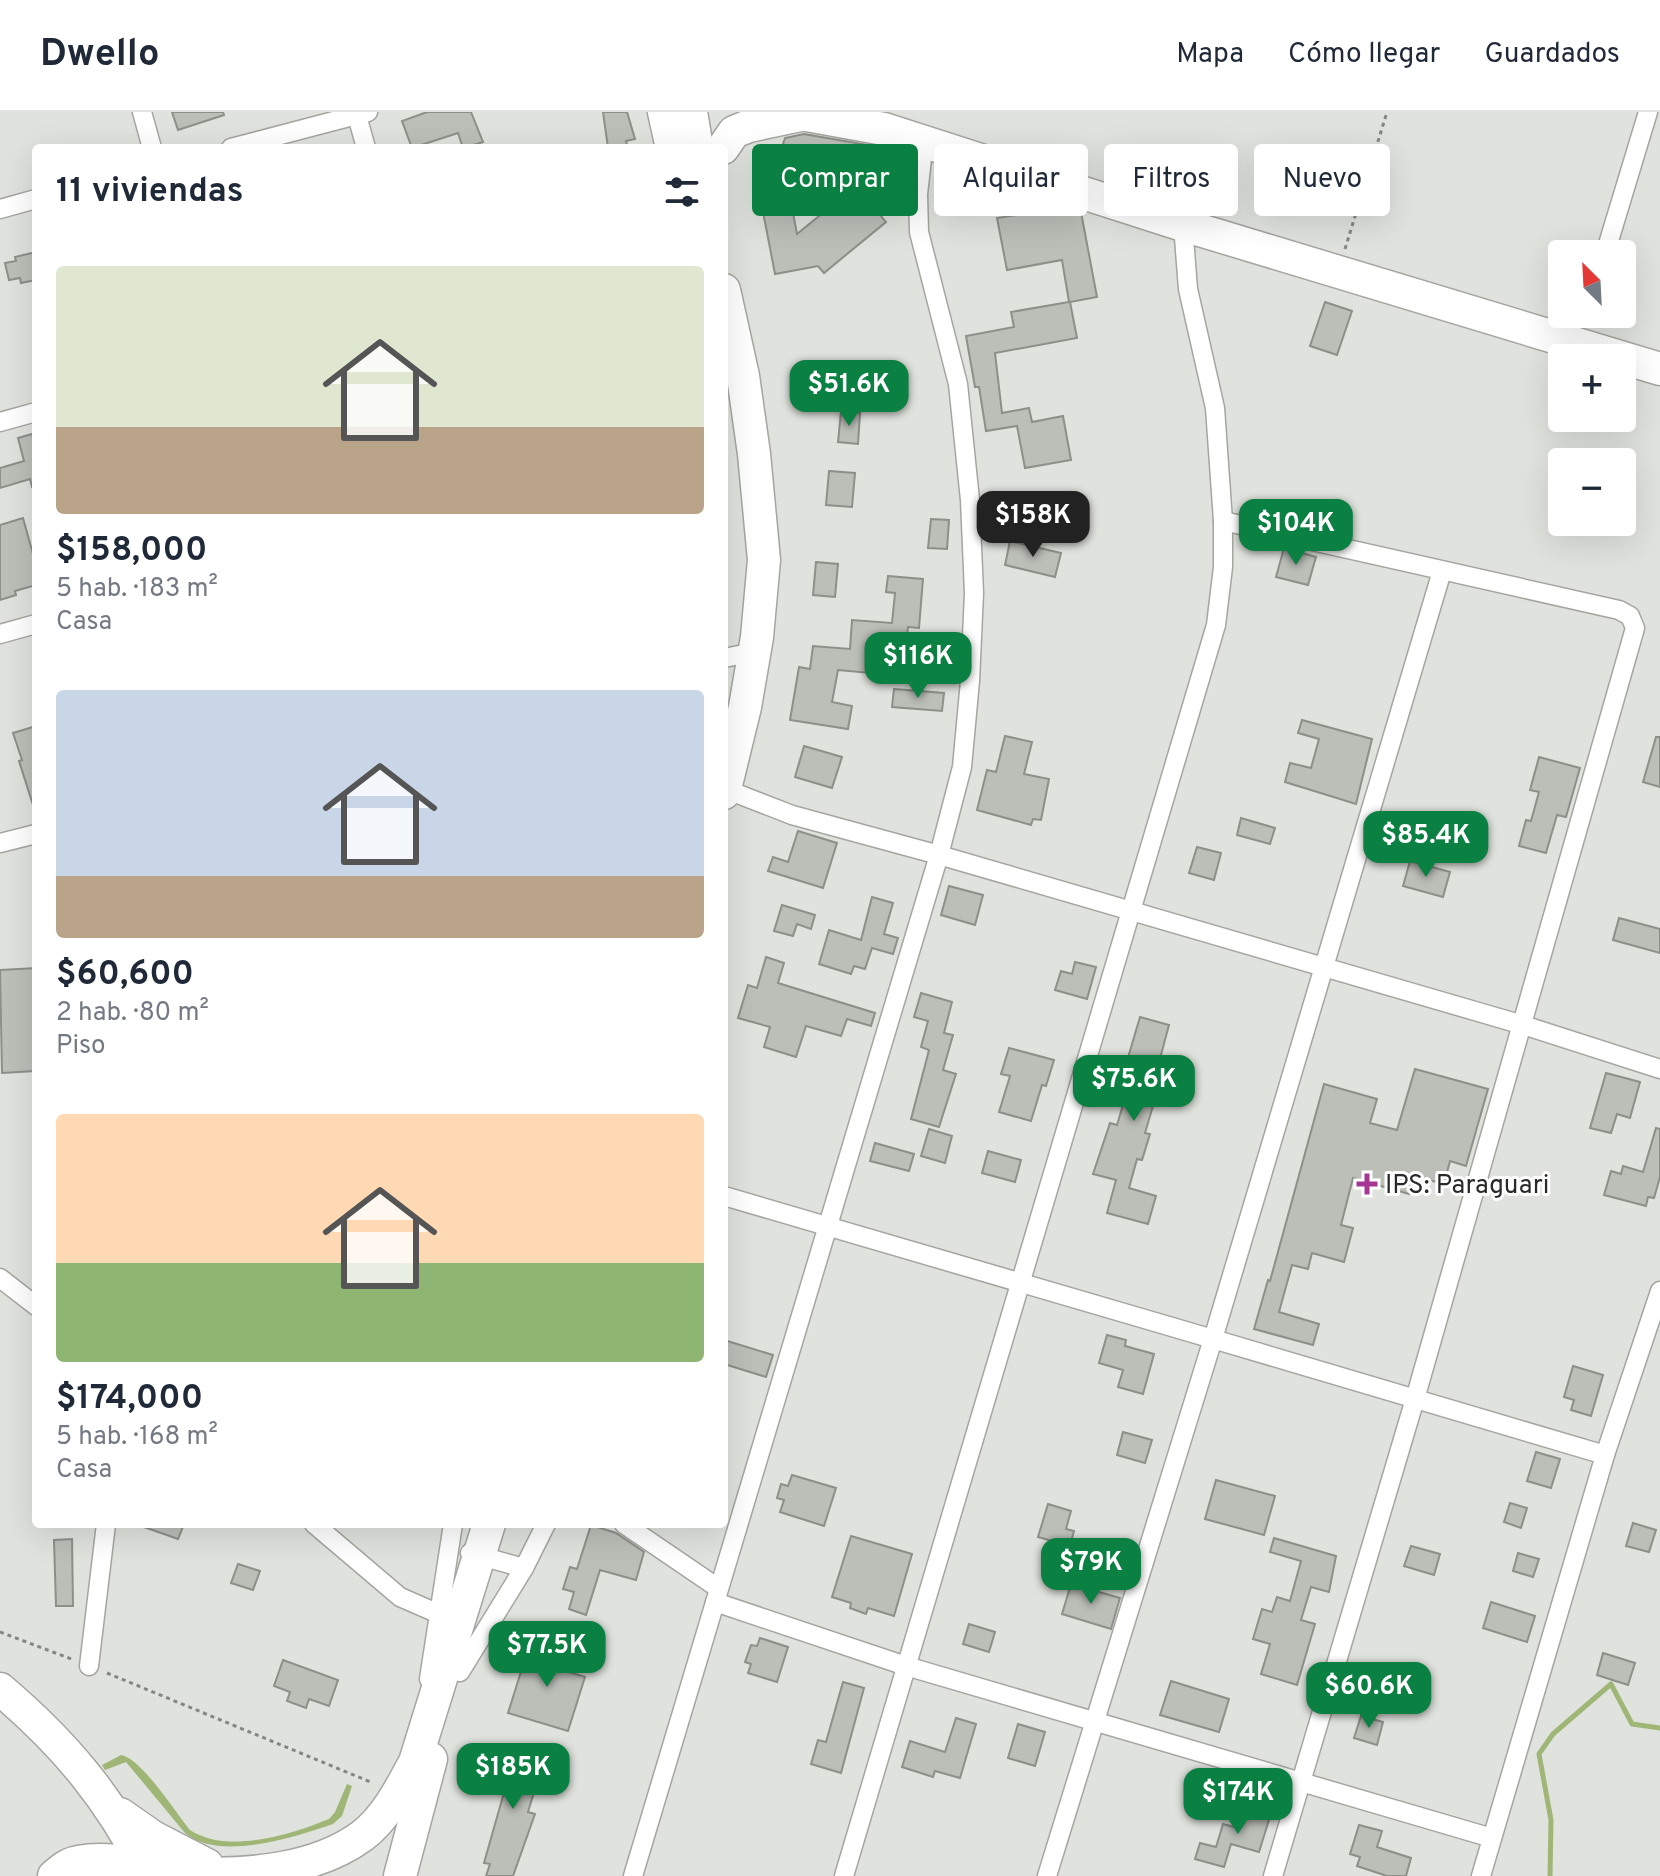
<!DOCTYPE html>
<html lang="es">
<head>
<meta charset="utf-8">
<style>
  body { margin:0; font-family:Overpass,sans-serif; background:#f2f2f3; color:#1f2937; height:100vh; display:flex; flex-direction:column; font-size:30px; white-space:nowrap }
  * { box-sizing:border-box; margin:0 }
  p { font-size:26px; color:#747a83 }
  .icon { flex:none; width:44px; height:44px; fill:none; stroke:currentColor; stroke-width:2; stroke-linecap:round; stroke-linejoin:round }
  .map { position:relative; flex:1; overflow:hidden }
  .side { position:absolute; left:32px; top:32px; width:696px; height:1384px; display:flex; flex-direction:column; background:#fff; border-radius:8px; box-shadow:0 8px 32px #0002 }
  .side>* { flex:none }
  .guide { position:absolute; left:752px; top:32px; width:760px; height:72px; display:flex; gap:16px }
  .needle { width:52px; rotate:336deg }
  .controls { position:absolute; left:1548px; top:128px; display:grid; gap:16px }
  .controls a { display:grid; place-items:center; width:88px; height:88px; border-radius:8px; background:#fff; box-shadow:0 8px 32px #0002; font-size:40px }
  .price { position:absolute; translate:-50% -68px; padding:0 18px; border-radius:16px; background:#0b8043; color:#fff; font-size:26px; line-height:52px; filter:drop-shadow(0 2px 4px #0008) }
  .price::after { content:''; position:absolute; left:50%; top:48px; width:24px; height:18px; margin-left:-12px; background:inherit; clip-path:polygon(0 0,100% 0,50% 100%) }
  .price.selected { background:#222; color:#fff }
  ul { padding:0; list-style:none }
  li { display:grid; align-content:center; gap:16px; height:424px; padding:0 24px }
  li span { display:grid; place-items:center; height:248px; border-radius:8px; color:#555 }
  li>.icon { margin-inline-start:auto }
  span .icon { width:144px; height:144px; fill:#fffc; stroke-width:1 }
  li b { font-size:34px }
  h2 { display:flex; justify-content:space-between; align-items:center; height:96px; padding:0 24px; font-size:34px }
  .pill { padding:0 28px; border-radius:8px; background:#fff; box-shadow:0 8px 32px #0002; font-size:28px; line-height:72px }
  .pill.selected { background:#0b8043; color:#fff }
  header { display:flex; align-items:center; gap:48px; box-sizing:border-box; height:112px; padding:0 40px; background:#fff; border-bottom:2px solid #e0e1e3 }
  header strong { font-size:38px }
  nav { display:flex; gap:44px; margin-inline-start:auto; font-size:28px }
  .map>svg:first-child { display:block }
</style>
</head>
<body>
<header>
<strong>Dwello</strong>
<nav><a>Mapa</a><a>Cómo llegar</a><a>Guardados</a></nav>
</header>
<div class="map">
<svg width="1660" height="1764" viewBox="0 0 1660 1764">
  <rect width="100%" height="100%" fill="#e0e3dd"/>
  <path fill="#9fb677" d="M 121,1643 C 140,1645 177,1702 190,1718 C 228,1743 292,1722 329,1707 L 335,1700 L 347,1672 L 352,1674 L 342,1704 L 333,1712 C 295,1725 219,1750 185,1721 L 126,1650 L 105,1658 L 102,1653 Z"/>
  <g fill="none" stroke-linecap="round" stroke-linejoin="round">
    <path stroke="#9fb677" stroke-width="5" d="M 1550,1764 L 1551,1708 L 1539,1642 L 1553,1622 L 1611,1572 L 1632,1612 L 1660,1616"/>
  </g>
  <g fill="#bcbeb8" stroke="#8d8f89" stroke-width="2">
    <path d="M 172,0 L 223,0 L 224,3 L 178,18 Z"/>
    <path d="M 427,0 L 471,0 L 483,30 L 463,36 L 458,21 L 412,36 L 402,9 Z"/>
    <path d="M 603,0 L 627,0 L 635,27 L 626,29 L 628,36 L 608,36 Z"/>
    <path d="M 804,22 L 879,35 L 900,42 L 891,70 L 782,35 L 785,26 Z"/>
    <path d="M 782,43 L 797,122 L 856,74 L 886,110 L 824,161 L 818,154 L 775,162 L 753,48 Z"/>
    <path d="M 1066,95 L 1081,100 L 1097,185 L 1070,190 L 1077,226 L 995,241 L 1002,301 L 1029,296 L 1032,310 L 1063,304 L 1071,348 L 1025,356 L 1017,314 L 986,319 L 979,275 L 975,275 L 966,224 L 1014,215 L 1011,200 L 1069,190 L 1062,148 L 1007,158 L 997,106 Z"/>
    <path d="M 36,140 L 36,168 L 21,171 L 20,166 L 9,168 L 5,151 L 16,149 L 15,145 Z"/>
    <path d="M 1325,190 L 1352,199 L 1337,243 L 1310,234 Z"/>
    <path d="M 808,258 L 840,261 L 838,280 L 807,277 Z"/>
    <path d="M 841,300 L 860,301 L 858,332 L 838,330 Z"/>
    <path d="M 32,322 L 36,337 L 36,375 L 32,375 L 30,367 L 0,376 L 0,356 L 24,349 L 18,326 Z"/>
    <path d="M 829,359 L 855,361 L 852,395 L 826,393 Z"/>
    <path d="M 23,406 L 36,453 L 36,473 L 15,479 L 16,483 L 0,488 L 0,413 Z"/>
    <path d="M 931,407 L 949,408 L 947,437 L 928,436 Z"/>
    <path d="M 1010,429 L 1061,441 L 1055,465 L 1005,453 Z"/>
    <path d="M 1284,436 L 1316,445 L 1308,473 L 1276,465 Z"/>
    <path d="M 816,450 L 838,452 L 835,485 L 813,483 Z"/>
    <path d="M 888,464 L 923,467 L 919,516 L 908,515 L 903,564 L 838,558 L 832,590 L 852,594 L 848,617 L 790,608 L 799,555 L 810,557 L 813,534 L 850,537 L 852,508 L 892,511 L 895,481 L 886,480 Z"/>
    <path d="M 894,577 L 944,581 L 942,599 L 892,595 Z"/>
    <path d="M 1302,608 L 1372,627 L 1356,692 L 1285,670 L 1290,651 L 1311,656 L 1319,627 L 1298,621 Z"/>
    <path d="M 36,614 L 36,693 L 33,693 L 19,649 L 22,648 L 13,621 Z"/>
    <path d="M 1005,624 L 1032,630 L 1024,662 L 1049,667 L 1041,708 L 1033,707 L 1031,713 L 977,698 L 987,658 L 996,660 Z"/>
    <path d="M 1656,625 L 1660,625 L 1660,675 L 1643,670 Z"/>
    <path d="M 804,634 L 842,645 L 832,676 L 795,665 Z"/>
    <path d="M 1539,645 L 1580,656 L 1566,705 L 1557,703 L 1546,741 L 1519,734 L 1526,708 L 1531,709 L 1539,680 L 1530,678 Z"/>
    <path d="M 1241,706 L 1275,716 L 1270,732 L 1237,723 Z"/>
    <path d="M 798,719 L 837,731 L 823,776 L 768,759 L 773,745 L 788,750 Z"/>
    <path d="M 1197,735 L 1221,741 L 1214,768 L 1189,761 Z"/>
    <path d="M 1410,749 L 1450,760 L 1443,785 L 1403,774 Z"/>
    <path d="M 949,774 L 983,783 L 975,813 L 941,803 Z"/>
    <path d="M 872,785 L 893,791 L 884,822 L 898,826 L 893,842 L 872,836 L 865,857 L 854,854 L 851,862 L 819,852 L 829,818 L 861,828 Z"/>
    <path d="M 782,793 L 815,803 L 811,817 L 797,812 L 793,824 L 774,819 Z"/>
    <path d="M 1619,806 L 1660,817 L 1660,841 L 1613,828 Z"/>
    <path d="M 766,845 L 784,851 L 778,871 L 875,901 L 871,914 L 847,907 L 841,924 L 806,914 L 796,945 L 764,935 L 770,915 L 738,906 L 748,873 L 757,876 Z"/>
    <path d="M 1075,850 L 1096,855 L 1087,887 L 1055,878 L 1061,859 L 1072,862 Z"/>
    <path d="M 36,856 L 36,916 L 33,916 L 35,959 L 2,961 L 0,858 Z"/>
    <path d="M 921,881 L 952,890 L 944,921 L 953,923 L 943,958 L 956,962 L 939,1015 L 911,1007 L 929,938 L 921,935 L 928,909 L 914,905 Z"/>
    <path d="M 1140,905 L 1169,913 L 1158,954 L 1168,957 L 1162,978 L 1158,977 L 1145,1021 L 1150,1022 L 1142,1048 L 1137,1047 L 1129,1076 L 1156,1084 L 1148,1112 L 1107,1101 L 1116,1068 L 1093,1062 L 1110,1011 L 1117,1013 L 1130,969 L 1122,966 Z"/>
    <path d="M 1009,936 L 1054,948 L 1046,974 L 1042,973 L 1031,1009 L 999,1000 L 1010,964 L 1001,962 Z"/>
    <path d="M 1415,957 L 1488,977 L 1466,1054 L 1450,1049 L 1444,1072 L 1414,1064 L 1409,1082 L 1353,1066 L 1341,1113 L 1353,1116 L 1344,1150 L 1312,1141 L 1308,1157 L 1292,1153 L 1279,1200 L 1319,1212 L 1313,1233 L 1254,1217 L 1268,1168 L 1270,1169 L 1324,972 L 1377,987 L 1370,1011 L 1397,1018 Z"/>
    <path d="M 1606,961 L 1640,970 L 1630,1006 L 1617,1002 L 1611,1021 L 1590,1016 Z"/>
    <path d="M 1656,1016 L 1660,1017 L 1660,1065 L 1654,1086 L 1648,1085 L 1646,1094 L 1604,1083 L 1611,1059 L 1621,1062 L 1623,1054 L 1643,1060 Z"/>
    <path d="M 929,1017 L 952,1024 L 945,1051 L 921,1044 Z"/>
    <path d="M 875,1031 L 914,1042 L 909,1059 L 870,1049 Z"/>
    <path d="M 988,1039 L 1021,1048 L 1015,1070 L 982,1061 Z"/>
    <path d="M 1107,1223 L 1126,1228 L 1125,1234 L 1154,1242 L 1143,1282 L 1118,1275 L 1123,1258 L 1099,1251 Z"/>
    <path d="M 724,1228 L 773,1243 L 766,1265 L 724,1252 Z"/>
    <path d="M 1573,1254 L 1603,1263 L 1591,1304 L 1571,1298 L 1574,1288 L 1564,1285 Z"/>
    <path d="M 1123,1320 L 1152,1328 L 1145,1351 L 1117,1343 Z"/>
    <path d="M 1536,1340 L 1560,1347 L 1551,1376 L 1527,1369 Z"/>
    <path d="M 792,1363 L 836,1376 L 824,1414 L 780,1400 L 784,1388 L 777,1386 L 781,1372 L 788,1374 Z"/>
    <path d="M 1216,1368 L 1275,1384 L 1264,1423 L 1205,1407 Z"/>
    <path d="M 1510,1391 L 1527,1396 L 1521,1416 L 1504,1410 Z"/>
    <path d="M 1048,1392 L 1071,1399 L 1066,1417 L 1074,1419 L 1070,1434 L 1038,1425 Z"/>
    <path d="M 1633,1411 L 1656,1418 L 1649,1440 L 1626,1434 Z"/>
    <path d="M 141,1412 L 184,1412 L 178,1427 L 141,1414 Z"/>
    <path d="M 591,1413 L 616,1421 L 644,1440 L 636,1468 L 600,1458 L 586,1503 L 569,1497 L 574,1480 L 563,1477 L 570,1455 L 577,1457 Z"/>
    <path d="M 851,1424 L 912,1442 L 894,1504 L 868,1496 L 866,1502 L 850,1496 L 851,1491 L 832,1485 Z"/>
    <path d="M 1274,1426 L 1336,1444 L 1329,1480 L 1311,1475 L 1301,1508 L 1315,1512 L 1297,1573 L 1261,1562 L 1270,1532 L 1253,1527 L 1262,1497 L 1272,1500 L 1277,1485 L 1290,1489 L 1301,1449 L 1270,1440 Z"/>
    <path d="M 72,1427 L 73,1494 L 56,1494 L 54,1428 Z"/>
    <path d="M 1411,1434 L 1440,1442 L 1434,1463 L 1404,1454 Z"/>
    <path d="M 1518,1441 L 1539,1447 L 1533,1465 L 1513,1459 Z"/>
    <path d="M 238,1452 L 260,1459 L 253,1478 L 231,1471 Z"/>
    <path d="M 1071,1472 L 1120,1486 L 1111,1517 L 1062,1502 Z"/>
    <path d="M 1491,1490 L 1535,1504 L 1527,1530 L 1483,1516 Z"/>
    <path d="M 969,1512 L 995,1520 L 989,1540 L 963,1532 Z"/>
    <path d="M 545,1517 L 559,1521 L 549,1554 L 585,1565 L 568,1619 L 508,1601 L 525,1547 L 535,1550 Z"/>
    <path d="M 760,1526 L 788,1535 L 777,1570 L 748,1561 L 751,1552 L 745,1550 L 751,1533 L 757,1534 Z"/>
    <path d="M 1603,1541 L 1635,1551 L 1628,1573 L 1597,1563 Z"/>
    <path d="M 283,1548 L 338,1568 L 329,1594 L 309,1587 L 306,1596 L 287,1589 L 290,1580 L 274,1574 Z"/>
    <path d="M 1171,1569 L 1229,1587 L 1219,1620 L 1160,1603 Z"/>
    <path d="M 843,1570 L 864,1576 L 841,1661 L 811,1652 L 818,1628 L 826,1630 Z"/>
    <path d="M 1361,1604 L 1383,1610 L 1377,1633 L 1354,1626 Z"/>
    <path d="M 956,1606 L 976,1612 L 960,1666 L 935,1659 L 933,1665 L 902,1655 L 910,1629 L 945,1640 Z"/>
    <path d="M 1018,1612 L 1045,1620 L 1035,1654 L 1008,1646 Z"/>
    <path d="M 505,1635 L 544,1647 L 528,1700 L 535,1702 L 513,1764 L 486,1764 L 490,1752 L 484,1751 L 507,1670 L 495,1666 Z"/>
    <path d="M 1245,1690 L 1272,1698 L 1259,1740 L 1231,1732 L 1224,1755 L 1195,1747 L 1200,1731 L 1216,1735 L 1223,1712 L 1238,1716 Z"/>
    <path d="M 1359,1713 L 1382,1719 L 1377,1735 L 1411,1746 L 1406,1764 L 1387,1764 L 1357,1754 L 1360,1745 L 1350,1742 Z"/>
  </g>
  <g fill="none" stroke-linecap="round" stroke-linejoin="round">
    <g stroke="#a4a6a0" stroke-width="21">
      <g id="street">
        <path d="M 142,0 L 152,36"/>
        <path d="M 356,0 L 366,36"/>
        <path d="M 231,36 L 368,0"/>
        <path d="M 0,97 L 36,87"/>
        <path d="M 1605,142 L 1648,0"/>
        <path d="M 0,310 L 36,300"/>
        <path d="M 1223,409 L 1619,498 L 1630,504 L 1635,516 L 1415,1287 L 1273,1764"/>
        <path d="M 1442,459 L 1213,1227 L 1605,1343"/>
        <path d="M 0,522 L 36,512"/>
        <path d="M 724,546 L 739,543"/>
        <path d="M 725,677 L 792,703 L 939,743 L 1523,913 L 1660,957"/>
        <path d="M 0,731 L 36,722"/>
        <path d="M 724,1084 L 1213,1227 L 1047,1764"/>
        <path d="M 0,1166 L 36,1194"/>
        <path d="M 314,1412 L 400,1485 L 439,1502"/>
        <path d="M 624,1412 L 718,1476"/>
        <path d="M 470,1441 L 524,1456"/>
        <path d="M 715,1490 L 906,1554 L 1492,1726"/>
        <path d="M 89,1554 L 106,1412"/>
        <path d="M 460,1560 L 524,1456 L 546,1412"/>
        <path d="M 429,1567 L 453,1412"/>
        <path d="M 633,1764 L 939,743 L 962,655 L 970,569 L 974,481 L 970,388 L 958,272 L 919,120 L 918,82 L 924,29"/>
        <path d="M 844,1764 L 1216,513 L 1223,455 L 1223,409 L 1215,296 L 1188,177 L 1183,113"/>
        <path d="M 1481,1764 L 1605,1343 L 1660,1179"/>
      </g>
    </g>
    <g stroke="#a4a6a0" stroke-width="35">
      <g id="highway">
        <path d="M 664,0 L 672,36"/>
        <path d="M 691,0 L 697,36"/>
        <path d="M 790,0 L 884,17 L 1183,113 L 1660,257"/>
        <path d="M 723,36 L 734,20 L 749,14 L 805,2"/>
        <path d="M 724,178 L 743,264 L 754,342 L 764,448 L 757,525 L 745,595 L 724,681"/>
        <path d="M 0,1577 C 65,1632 111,1687 149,1764"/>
        <path d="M 120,1702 L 153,1725 L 207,1753"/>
        <path d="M 54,1764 C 59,1760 64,1755 69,1753 C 96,1740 161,1756 191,1761 C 246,1764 316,1758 362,1724 C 386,1706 401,1676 415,1650 L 489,1412"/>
        <path d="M 400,1764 L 431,1647"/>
      </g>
    </g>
    <g stroke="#848682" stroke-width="3" stroke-dasharray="4 4" stroke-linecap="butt">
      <path d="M 1345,137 L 1387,0"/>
      <path d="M 0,1520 L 74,1548"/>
      <path d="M 107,1561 L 373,1671"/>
    </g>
    <use href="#street" stroke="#fff" stroke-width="18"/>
    <use href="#highway" stroke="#fff" stroke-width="32"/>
  </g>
  <path fill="#a63693" stroke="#fff" stroke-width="3" d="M1363 1060h8v8h8v8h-8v8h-8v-8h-8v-8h8z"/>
  <g text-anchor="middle" stroke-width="6" stroke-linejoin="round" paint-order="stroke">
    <g font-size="26" fill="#292a28" stroke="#fff" text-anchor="start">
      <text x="1385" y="1081">IPS: Paraguari</text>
    </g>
  </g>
</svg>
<div class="controls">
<a><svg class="needle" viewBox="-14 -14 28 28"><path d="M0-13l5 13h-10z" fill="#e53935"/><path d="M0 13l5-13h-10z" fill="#747a83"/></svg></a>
<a>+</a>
<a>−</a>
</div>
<b class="price" style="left:849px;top:316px">$51.6K</b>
<b class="price selected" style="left:1033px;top:447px">$158K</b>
<b class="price" style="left:1296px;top:455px">$104K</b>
<b class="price" style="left:918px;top:588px">$116K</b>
<b class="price" style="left:1426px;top:767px">$85.4K</b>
<b class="price" style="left:1134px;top:1011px">$75.6K</b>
<b class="price" style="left:1091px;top:1494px">$79K</b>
<b class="price" style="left:547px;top:1577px">$77.5K</b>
<b class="price" style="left:1369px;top:1618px">$60.6K</b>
<b class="price" style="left:513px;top:1699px">$185K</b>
<b class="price" style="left:1238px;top:1724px">$174K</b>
<div class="guide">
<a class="pill selected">Comprar</a>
<a class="pill">Alquilar</a>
<a class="pill">Filtros</a>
<a class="pill">Nuevo</a>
</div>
<section class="side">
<h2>11 viviendas<svg class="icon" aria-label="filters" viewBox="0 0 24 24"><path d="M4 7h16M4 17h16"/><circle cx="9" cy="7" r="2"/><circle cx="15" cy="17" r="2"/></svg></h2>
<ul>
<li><span style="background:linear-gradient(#dfe7d0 65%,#b9a48a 0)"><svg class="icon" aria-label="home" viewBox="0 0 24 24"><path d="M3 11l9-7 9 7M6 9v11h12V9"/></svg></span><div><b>$158,000</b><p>5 hab. · 183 m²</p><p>Casa</p></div></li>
<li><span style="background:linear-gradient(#c9d6e8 75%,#b9a48a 0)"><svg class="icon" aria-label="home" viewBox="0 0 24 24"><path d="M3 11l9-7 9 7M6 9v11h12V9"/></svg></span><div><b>$60,600</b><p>2 hab. · 80 m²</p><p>Piso</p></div></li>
<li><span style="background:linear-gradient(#ffd9b3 60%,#8fb573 0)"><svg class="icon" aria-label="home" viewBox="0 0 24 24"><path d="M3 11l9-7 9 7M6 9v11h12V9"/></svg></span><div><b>$174,000</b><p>5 hab. · 168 m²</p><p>Casa</p></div></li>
</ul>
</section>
</div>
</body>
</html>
